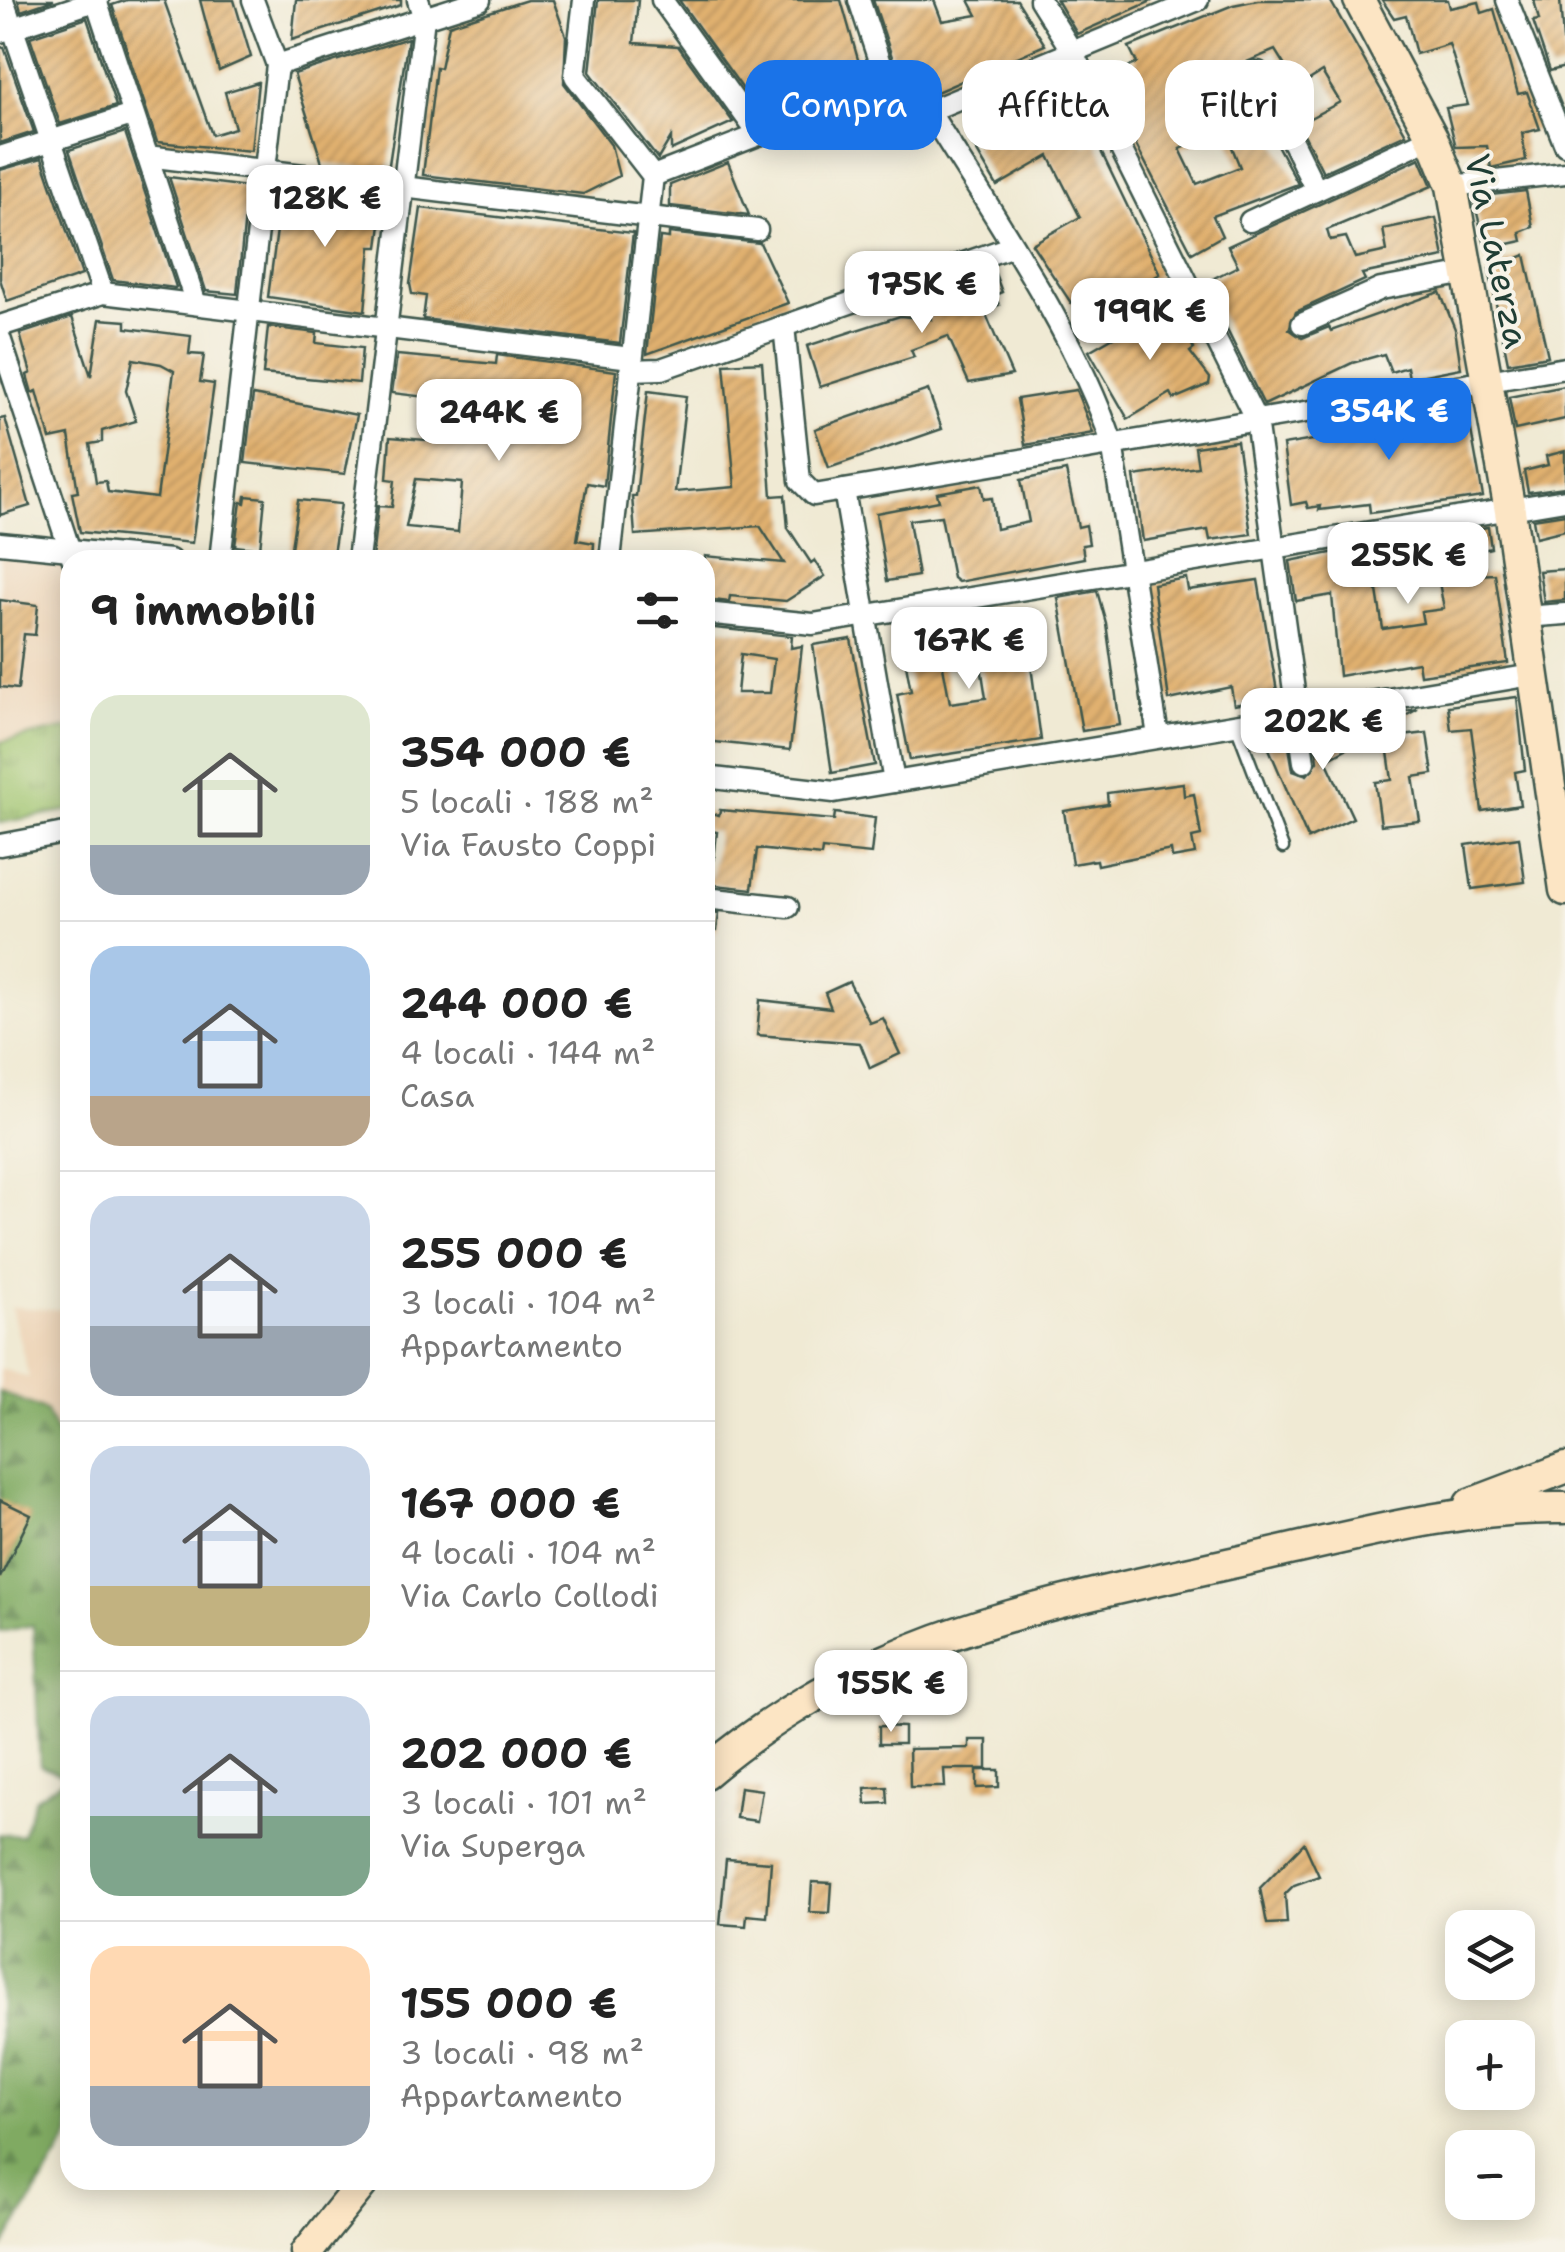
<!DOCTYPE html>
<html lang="it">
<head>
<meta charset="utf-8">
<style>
  body { margin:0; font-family:"Shantell Sans",sans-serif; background:#f2f2f2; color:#222; height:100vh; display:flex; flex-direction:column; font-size:38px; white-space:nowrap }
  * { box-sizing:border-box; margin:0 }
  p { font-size:32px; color:#767676 }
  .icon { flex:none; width:55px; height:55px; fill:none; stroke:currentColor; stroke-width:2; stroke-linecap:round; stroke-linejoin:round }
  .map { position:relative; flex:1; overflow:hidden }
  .panel { position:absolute; left:60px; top:550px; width:655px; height:1640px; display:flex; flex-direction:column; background:#fff; border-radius:30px; box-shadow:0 5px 25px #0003 }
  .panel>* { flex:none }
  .guide { position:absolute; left:745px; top:60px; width:670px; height:90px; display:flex; gap:20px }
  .controls { position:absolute; left:1445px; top:1910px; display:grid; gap:20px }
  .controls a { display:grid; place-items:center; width:90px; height:90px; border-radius:20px; background:#fff; box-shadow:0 5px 25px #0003; font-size:50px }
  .price { position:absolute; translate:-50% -85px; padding:0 22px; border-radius:20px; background:#fff; color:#222; font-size:32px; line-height:65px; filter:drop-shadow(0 2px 5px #0008) }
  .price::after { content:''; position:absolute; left:50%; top:60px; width:30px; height:22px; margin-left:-15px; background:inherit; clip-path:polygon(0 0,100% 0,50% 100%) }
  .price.on { background:#1a73e8; color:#fff }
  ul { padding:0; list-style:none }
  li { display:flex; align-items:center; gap:30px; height:250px; padding:0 30px }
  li+li { border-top:2px solid #e0e0e0 }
  li span { display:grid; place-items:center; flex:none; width:280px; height:200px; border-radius:30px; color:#555 }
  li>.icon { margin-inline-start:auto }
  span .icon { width:120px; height:120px; fill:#fffc; stroke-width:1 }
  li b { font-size:42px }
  h2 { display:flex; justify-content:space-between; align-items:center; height:120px; padding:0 30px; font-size:42px }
  .chip { padding:0 35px; border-radius:30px; background:#fff; box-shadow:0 5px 25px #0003; font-size:35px; line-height:90px }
  .chip.on { background:#1a73e8; color:#fff }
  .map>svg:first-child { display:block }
</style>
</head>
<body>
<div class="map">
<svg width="1565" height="2252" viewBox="0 0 1565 2252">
  <defs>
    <pattern id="forest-firs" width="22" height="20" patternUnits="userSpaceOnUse" patternTransform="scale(2.5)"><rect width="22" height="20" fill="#80aa62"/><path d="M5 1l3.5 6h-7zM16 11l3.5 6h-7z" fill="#688c52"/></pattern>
    <pattern id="park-tufts" width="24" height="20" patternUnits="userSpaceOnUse" patternTransform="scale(2.5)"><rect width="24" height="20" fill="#a0c570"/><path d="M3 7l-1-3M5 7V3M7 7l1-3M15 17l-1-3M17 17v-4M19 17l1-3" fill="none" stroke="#82a15d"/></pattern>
    <pattern id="building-hatch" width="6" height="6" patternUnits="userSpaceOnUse" patternTransform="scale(2.5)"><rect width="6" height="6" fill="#e1b170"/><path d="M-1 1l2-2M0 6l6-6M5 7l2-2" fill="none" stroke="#b6915d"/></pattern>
  </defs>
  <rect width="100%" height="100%" fill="#f7f3e8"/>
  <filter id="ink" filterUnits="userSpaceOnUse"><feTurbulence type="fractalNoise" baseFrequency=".01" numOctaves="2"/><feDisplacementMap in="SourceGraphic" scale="20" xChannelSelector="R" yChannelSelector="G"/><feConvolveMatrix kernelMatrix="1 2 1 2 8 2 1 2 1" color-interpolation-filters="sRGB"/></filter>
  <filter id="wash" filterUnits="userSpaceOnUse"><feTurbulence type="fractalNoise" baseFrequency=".0048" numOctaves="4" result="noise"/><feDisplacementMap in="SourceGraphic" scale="40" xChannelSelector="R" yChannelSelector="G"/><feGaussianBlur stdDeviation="2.25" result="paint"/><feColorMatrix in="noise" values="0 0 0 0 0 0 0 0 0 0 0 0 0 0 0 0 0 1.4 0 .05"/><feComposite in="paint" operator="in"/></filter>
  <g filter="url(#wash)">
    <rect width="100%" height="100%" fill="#f0ead4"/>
    <g fill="#eed7bb">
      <path d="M 0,549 L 64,556 L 70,576 L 70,728 L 0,742 Z"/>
      <path d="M 11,1307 L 70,1310 L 70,1461 L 45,1410 L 0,1392 L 0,1368 L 29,1378 Z"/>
    </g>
    <path fill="url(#forest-firs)" stroke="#50744b" stroke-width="2.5" d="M 0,1392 L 45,1410 L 70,1461 L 70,2137 L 0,2252 L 0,1834 L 22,1836 L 35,1799 L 67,1777 L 40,1765 L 33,1625 L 0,1632 Z"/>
    <path fill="url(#park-tufts)" stroke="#608152" stroke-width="2.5" d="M 70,728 L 70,810 L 0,823 L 0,742 Z"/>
    <g id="blocks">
      <g fill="url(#building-hatch)" fill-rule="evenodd">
        <path d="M 18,0 L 54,0 L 21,11 Z"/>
        <path d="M 127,0 L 164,0 L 212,135 L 235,128 L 225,92 L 258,82 L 251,151 L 157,142 L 112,5 Z"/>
        <path d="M 200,0 L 234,0 L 251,57 L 219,71 Z"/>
        <path d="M 296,0 L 401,0 L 401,5 L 292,40 Z"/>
        <path d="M 527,0 L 553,0 L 566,36 L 564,83 L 611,145 L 619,176 L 583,194 L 423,175 L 436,67 L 440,68 L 449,25 Z"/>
        <path d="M 598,0 L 638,0 L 634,43 L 678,46 L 733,122 L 671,150 L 671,137 L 658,159 L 590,72 Z"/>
        <path d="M 679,0 L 841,0 L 861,70 L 758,110 Z"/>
        <path d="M 873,0 L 934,0 L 942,21 L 977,15 L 969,0 L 1017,0 L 1045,45 L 932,94 L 897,72 Z"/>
        <path d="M 1057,0 L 1152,0 L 1152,1 L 1077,34 Z"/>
        <path d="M 1258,0 L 1330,0 L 1406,134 L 1323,172 L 1299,124 L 1340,102 L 1322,72 L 1298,87 L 1275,50 L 1190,86 L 1182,103 L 1194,113 L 1248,91 L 1298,184 L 1213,216 L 1222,236 L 1192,253 L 1102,79 L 1137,63 L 1129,47 L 1233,5 ZM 1225,130 L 1240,167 L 1197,184 L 1180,149 Z"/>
        <path d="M 1382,0 L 1448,0 L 1450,8 L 1479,2 L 1482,13 L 1494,9 L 1518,94 L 1527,92 L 1540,129 L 1522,133 L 1526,160 L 1491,168 L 1487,146 L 1456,147 L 1446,108 L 1468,105 L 1449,44 L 1416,54 L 1406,15 L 1394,18 Z"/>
        <path d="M 1534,0 L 1560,0 L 1565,67 L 1550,71 L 1533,21 L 1539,20 Z"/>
        <path d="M 87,18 L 116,106 L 60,124 L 30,37 Z"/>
        <path d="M 408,38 L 388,171 L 322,163 L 294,74 Z"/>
        <path d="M 4,47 L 34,132 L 0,143 L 0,48 Z"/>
        <path d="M 1066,107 L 1085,145 L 1095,139 L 1160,274 L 1122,296 L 1114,281 L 1071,303 L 1032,244 L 1080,217 L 1049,156 L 997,186 L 973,145 L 1005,125 L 1009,133 Z"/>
        <path d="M 125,132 L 176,287 L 175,288 L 113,280 L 69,150 Z"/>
        <path d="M 42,158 L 82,275 L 7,301 L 0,279 L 0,170 Z"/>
        <path d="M 1420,158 L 1432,186 L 1327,230 L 1330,240 L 1346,237 L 1355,258 L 1387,251 L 1383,229 L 1436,218 L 1444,257 L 1362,274 L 1365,280 L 1296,312 L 1289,329 L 1302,338 L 1329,327 L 1331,331 L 1440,292 L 1455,329 L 1461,368 L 1409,378 L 1407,367 L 1391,372 L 1384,354 L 1352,363 L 1264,405 L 1204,283 L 1238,266 L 1228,246 Z"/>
        <path d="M 728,162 L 749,215 L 670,206 L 670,185 Z"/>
        <path d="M 169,177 L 248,187 L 237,294 L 206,291 Z"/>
        <path d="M 1526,191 L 1533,227 L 1520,232 L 1522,241 L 1486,249 L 1473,197 Z"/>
        <path d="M 282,193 L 384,203 L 378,247 L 371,247 L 365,311 L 268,297 Z"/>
        <path d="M 421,208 L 633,233 L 620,343 L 423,319 L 426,296 L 412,294 L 410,284 Z"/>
        <path d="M 669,233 L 760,243 L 788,303 L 647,354 L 660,237 L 669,238 Z"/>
        <path d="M 1525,255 L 1548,356 L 1508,363 L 1489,269 Z"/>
        <path d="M 994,271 L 1002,292 L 995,295 L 999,305 L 984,310 L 1012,375 L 969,383 L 948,336 L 911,350 L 914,357 L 820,387 L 807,346 L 900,316 L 931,319 L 922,295 Z"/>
        <path d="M 1171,304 L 1194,349 L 1190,352 L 1210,378 L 1209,384 L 1174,399 L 1171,393 L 1128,419 L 1089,351 Z"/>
        <path d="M 72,317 L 91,376 L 100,319 L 126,321 L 126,328 L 191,336 L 189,354 L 204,355 L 200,382 L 214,384 L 192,543 L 80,532 L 72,493 L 78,492 L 69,435 L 50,439 L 37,391 L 32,393 L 27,375 L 31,373 L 20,334 ZM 133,359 L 161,364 L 174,371 L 157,498 L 108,492 L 106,481 L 96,482 L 90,444 L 102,442 L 102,431 L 136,421 L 126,391 Z"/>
        <path d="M 268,327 L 317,333 L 316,343 L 362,348 L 359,383 L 263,374 Z"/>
        <path d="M 397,355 L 496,364 L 497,355 L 616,371 L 604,486 L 587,483 L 577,540 L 594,543 L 593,560 L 372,560 L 378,506 L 392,507 L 395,480 L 387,479 L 390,437 L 487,445 L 494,405 L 392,393 ZM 416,479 L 462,483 L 458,532 L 406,527 Z"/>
        <path d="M 762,362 L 772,496 L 785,495 L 788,528 L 811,563 L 815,560 L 825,576 L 786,601 L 730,596 L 729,602 L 705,599 L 705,556 L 784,563 L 760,526 L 635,535 L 632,496 L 636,496 L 648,391 L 686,396 L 675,492 L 735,487 L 724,364 Z"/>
        <path d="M 1565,386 L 1565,419 L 1515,430 L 1509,397 Z"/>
        <path d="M 928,390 L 942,429 L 829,468 L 815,429 Z"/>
        <path d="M 1076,390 L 1093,433 L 1025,445 L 1017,399 Z"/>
        <path d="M 253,395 L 357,415 L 345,474 L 245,463 Z"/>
        <path d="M 1466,402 L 1483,497 L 1370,513 L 1369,504 L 1319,510 L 1320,506 L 1308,508 L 1306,502 L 1291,505 L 1283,445 L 1356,433 L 1354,420 Z"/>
        <path d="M 5,418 L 30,506 L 0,515 L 0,419 Z"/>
        <path d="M 1237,441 L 1251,534 L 1210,540 L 1208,530 L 1143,541 L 1134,476 L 1198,467 L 1195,447 Z"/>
        <path d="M 1565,451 L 1565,487 L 1528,492 L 1524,471 L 1548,465 L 1546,456 Z"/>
        <path d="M 1066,471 L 1078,527 L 1086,525 L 1089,544 L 1082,545 L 1084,558 L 958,582 L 953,578 L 941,516 L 909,520 L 918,576 L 887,581 L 876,513 L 939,501 L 937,493 L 981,485 L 984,499 L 992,498 L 996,529 L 1029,522 L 1021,480 Z"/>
        <path d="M 246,496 L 265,498 L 260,549 L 235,546 L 241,502 L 245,503 Z"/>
        <path d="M 298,500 L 341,504 L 332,560 L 290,555 Z"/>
        <path d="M 1565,514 L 1565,530 L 1536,537 L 1533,519 Z"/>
        <path d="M 1488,527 L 1491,548 L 1415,565 L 1417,578 L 1376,584 L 1383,629 L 1423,623 L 1421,612 L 1444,609 L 1438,577 L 1495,574 L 1508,663 L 1420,675 L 1418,662 L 1339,676 L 1332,595 L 1296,601 L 1290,561 L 1336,552 L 1336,558 L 1376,550 L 1376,545 Z"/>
        <path d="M 1565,569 L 1565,600 L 1544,602 L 1539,571 Z"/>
        <path d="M 1186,578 L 1188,590 L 1258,580 L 1278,697 L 1234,705 L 1231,687 L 1169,700 L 1153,584 Z"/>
        <path d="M 1097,591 L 1106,623 L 1120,725 L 1082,731 L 1058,598 Z"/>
        <path d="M 0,600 L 38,605 L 35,635 L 24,634 L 18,689 L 0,687 Z"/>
        <path d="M 1024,614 L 1041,740 L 910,760 L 897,694 L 911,691 L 899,627 L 934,619 L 950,703 L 986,698 L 974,622 Z"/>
        <path d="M 705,627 L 792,636 L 791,648 L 802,646 L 790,750 L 705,741 L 711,652 L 705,651 ZM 741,654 L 774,659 L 770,693 L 737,693 Z"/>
        <path d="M 851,639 L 875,765 L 832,773 L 813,645 Z"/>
        <path d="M 1517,697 L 1525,770 L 1515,772 L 1520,805 L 1482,811 L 1471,728 L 1451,730 L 1448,706 Z"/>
        <path d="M 1418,709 L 1326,760 L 1353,818 L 1308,839 L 1264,737 L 1286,730 L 1293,770 L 1307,775 L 1318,761 L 1313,726 L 1317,725 L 1319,740 L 1344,738 L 1343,721 Z"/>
        <path d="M 1427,733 L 1433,774 L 1413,777 L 1420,821 L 1381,825 L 1375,782 L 1392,780 L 1386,738 Z"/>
        <path d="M 1183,783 L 1184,796 L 1194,794 L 1201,836 L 1192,838 L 1195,854 L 1172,858 L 1171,850 L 1097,865 L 1096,860 L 1072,864 L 1064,811 L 1108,804 L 1107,793 Z"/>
        <path d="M 720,810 L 834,820 L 835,813 L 875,818 L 871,854 L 822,849 L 821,856 L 757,849 L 752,889 L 705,884 L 706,878 L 712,878 L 717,832 L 705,830 L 705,812 L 719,815 Z"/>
        <path d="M 1519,837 L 1525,882 L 1472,889 L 1466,845 Z"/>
        <path d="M 705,912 L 719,913 L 717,931 L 705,930 Z"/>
        <path d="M 849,982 L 870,1023 L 883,1018 L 900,1054 L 870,1068 L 860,1043 L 757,1035 L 760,1000 L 831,1008 L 825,993 Z"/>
        <path d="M 0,1500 L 31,1515 L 0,1578 Z"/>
        <path d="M 879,1726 L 904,1727 L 904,1744 L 879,1744 Z"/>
        <path d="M 969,1740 L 987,1740 L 987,1769 L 944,1769 L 945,1787 L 910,1787 L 909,1749 L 969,1748 Z"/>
        <path d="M 977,1770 L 999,1770 L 999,1787 L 977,1788 Z"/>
        <path d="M 740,1787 L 762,1790 L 757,1821 L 736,1818 Z"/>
        <path d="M 887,1787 L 888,1803 L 866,1804 L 865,1788 Z"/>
        <path d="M 1304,1843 L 1319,1876 L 1294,1885 L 1285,1894 L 1287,1923 L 1267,1924 L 1260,1888 Z"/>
        <path d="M 726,1859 L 771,1862 L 767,1917 L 747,1915 L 746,1926 L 720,1924 Z"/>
        <path d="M 812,1882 L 832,1883 L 830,1913 L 810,1912 Z"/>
      </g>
    </g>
  </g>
  <g filter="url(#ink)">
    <use href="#blocks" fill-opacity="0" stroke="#3e574c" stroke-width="2.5"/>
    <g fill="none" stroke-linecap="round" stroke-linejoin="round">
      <g stroke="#3e574c" stroke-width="15">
        <path id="lane" d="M 1236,725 L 1283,848"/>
      </g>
      <g stroke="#3e574c" stroke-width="25">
        <g id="street">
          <path d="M 3,0 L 103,293"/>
          <path d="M 96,0 L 196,304"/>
          <path d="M 584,0 L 575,76 L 653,176 L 610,560"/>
          <path d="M 662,0 L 759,135"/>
          <path d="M 859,0 L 887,85"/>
          <path d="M 1040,0 L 1073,53 L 1256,420 L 1304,762"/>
          <path d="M 1507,0 L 1565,145"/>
          <path d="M 0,32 L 98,0"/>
          <path d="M 277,65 L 480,0"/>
          <path d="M 1195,99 L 1258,72 L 1316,190"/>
          <path d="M 929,111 C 990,210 1076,334 1112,443 L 1158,736"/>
          <path d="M 147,156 L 757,230"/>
          <path d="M 0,157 L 132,115"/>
          <path d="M 653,176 L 887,85 L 929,111 L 1198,0"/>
          <path d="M 1452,186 L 1565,173"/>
          <path d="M 1250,221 L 1432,137"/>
          <path d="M 1302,324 L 1381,289 L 1467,273"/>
          <path d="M 0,326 L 103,293 L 631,358"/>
          <path d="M 784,326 L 800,481 L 814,495 L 844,490 L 894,782"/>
          <path d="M 0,338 L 73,560"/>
          <path d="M 630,370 L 661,369 L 1013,246"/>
          <path d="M 844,490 L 1565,368"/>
          <path d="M 0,543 L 170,560"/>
          <path d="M 220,560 L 277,65 L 253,0"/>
          <path d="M 358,560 L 424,18 L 418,0"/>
          <path d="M 705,613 L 813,624 L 1565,500"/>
          <path d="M 1524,617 L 1565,614"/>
          <path d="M 705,777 L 834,792 L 1532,675"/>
          <path d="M 0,845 L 70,832"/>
          <path d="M 705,898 L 788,907"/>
        </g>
      </g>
      <g stroke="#3e574c" stroke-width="35">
        <g id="secondary">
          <path d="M 1359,0 L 1432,137 L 1452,186 L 1510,511 L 1565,890"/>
          <path d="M 1470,1504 L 1565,1468"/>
          <path d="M 705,1773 C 875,1630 1048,1605 1258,1557 C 1357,1535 1462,1506 1565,1508"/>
          <path d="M 307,2252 L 365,2180"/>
        </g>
      </g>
      <use href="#lane" stroke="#fff" stroke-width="10"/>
      <use href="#street" stroke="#fff" stroke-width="20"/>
      <use href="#secondary" stroke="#fce5c4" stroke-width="30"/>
    </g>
  </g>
  <g text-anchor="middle" stroke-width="8" stroke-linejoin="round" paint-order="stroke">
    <g font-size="35" fill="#1f3d34" stroke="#f7f3e8">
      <text transform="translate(1497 251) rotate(78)" y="12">Via Laterza</text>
    </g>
  </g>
</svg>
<div class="controls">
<a><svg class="icon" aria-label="layers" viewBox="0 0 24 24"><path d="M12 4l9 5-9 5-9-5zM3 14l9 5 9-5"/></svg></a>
<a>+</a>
<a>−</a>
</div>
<b class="price" style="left:325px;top:250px">128K €</b>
<b class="price" style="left:922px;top:336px">175K €</b>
<b class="price" style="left:1150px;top:363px">199K €</b>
<b class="price on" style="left:1389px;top:463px">354K €</b>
<b class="price" style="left:499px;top:464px">244K €</b>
<b class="price" style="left:1408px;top:607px">255K €</b>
<b class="price" style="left:969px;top:692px">167K €</b>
<b class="price" style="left:1323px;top:773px">202K €</b>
<b class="price" style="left:891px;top:1735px">155K €</b>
<div class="guide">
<a class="chip on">Compra</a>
<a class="chip">Affitta</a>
<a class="chip">Filtri</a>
</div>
<section class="panel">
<h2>9 immobili<svg class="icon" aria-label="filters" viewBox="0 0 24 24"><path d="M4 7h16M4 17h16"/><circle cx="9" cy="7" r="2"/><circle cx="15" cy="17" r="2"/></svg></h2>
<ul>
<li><span style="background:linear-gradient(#dfe7d0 75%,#9aa5b1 0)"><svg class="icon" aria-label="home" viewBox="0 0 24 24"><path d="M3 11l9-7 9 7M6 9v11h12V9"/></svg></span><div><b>354 000 €</b><p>5 locali · 188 m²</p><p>Via Fausto Coppi</p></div></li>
<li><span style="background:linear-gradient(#a9c7e8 75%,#b9a48a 0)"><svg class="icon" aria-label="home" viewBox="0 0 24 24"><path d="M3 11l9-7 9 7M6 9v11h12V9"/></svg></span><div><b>244 000 €</b><p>4 locali · 144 m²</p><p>Casa</p></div></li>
<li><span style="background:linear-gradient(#c9d6e8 65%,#9aa5b1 0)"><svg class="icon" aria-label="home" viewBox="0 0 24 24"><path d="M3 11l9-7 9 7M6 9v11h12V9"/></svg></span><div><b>255 000 €</b><p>3 locali · 104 m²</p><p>Appartamento</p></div></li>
<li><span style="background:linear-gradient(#c9d6e8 70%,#c2b280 0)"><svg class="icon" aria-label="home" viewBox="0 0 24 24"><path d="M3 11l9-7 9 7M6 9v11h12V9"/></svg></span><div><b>167 000 €</b><p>4 locali · 104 m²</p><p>Via Carlo Collodi</p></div></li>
<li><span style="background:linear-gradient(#c9d6e8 60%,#7fa58c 0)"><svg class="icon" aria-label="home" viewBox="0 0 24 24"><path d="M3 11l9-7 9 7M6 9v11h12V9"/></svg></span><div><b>202 000 €</b><p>3 locali · 101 m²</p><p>Via Superga</p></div></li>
<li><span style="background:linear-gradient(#ffd9b3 70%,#9aa5b1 0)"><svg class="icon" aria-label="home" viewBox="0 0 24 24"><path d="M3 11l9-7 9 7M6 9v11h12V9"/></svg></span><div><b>155 000 €</b><p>3 locali · 98 m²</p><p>Appartamento</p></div></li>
</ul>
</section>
</div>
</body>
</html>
